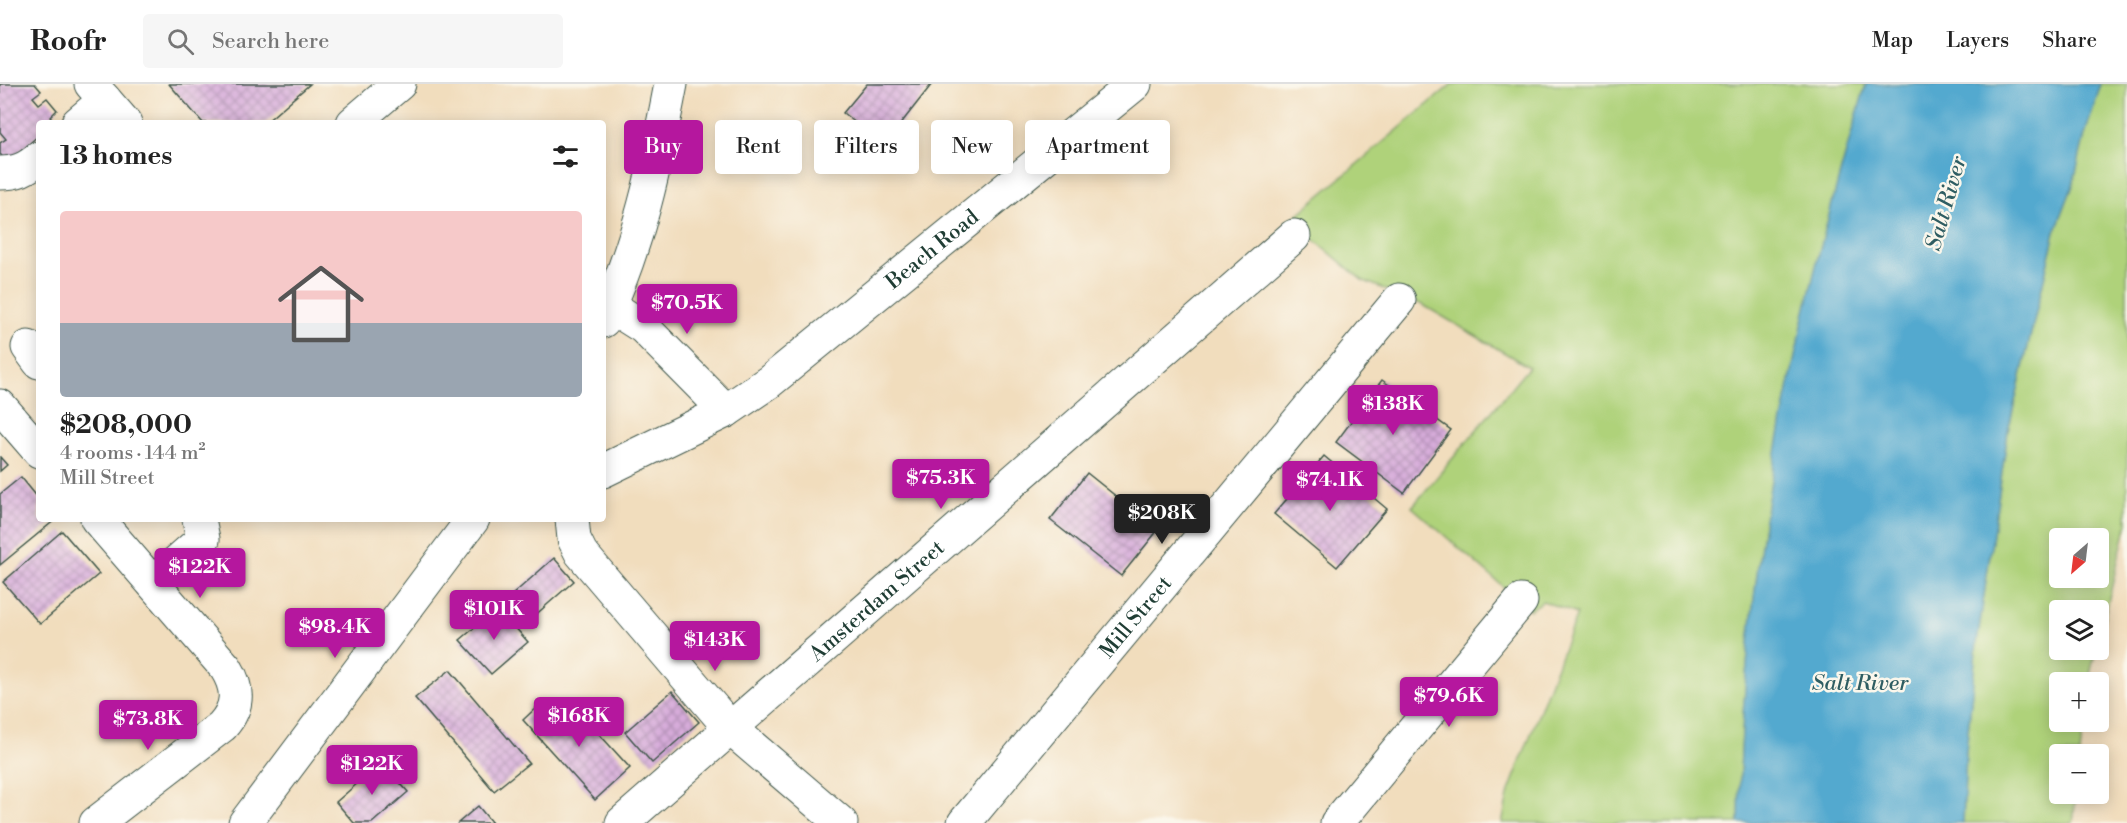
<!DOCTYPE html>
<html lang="en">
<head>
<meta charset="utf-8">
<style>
  body { margin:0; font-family:"Libre Bodoni",serif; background:#f6f6f6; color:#222; height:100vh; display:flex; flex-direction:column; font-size:22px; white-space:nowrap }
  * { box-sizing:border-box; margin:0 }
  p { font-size:20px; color:#767676 }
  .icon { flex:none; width:33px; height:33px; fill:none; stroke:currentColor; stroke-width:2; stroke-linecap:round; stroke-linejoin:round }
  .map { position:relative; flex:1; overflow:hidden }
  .side { position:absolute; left:36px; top:36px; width:570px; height:402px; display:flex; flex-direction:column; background:#fff; border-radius:6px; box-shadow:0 3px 15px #0003 }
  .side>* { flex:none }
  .top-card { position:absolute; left:624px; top:36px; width:570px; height:54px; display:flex; gap:12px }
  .needle { width:39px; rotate:208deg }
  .tools { position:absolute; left:2049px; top:444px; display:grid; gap:12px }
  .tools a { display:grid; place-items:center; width:60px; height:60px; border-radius:6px; background:#fff; box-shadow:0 3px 15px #0003; font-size:30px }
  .price { position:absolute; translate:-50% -51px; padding:0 14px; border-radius:6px; background:#b5179e; color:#fff; font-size:20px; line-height:39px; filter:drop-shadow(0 2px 3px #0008) }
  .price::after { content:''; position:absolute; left:50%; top:36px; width:18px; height:14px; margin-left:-9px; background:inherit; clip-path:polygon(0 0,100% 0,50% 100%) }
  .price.current { background:#222; color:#fff }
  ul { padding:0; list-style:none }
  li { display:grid; align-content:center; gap:12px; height:318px; padding:0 24px }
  li span { display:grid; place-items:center; height:186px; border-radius:6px; color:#555 }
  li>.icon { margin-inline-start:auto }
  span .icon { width:108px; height:108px; fill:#fffc; stroke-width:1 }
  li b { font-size:26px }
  h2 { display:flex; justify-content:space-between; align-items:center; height:72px; padding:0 24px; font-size:26px }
  .pill { padding:0 21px; border-radius:6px; background:#fff; box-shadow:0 3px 15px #0003; font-size:21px; line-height:54px }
  .pill.current { background:#b5179e; color:#fff }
  header { display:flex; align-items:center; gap:36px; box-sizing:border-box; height:84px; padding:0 30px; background:#fff; border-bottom:2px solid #e0e0e0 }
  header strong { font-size:28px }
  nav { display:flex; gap:33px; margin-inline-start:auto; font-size:21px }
  .search { width:420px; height:54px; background:#f6f6f6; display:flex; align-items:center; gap:15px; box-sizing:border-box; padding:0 21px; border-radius:6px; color:#767676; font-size:22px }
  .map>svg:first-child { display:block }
</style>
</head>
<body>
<header>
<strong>Roofr</strong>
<div class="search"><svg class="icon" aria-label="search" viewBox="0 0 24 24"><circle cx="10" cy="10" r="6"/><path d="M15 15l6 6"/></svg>Search here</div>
<nav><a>Map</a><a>Layers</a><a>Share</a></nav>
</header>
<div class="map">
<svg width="2127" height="739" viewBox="0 0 2127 739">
  <defs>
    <pattern id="building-cross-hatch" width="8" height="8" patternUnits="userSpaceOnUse" patternTransform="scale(1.5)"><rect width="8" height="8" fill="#d7acda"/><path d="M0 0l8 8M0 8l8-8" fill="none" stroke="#ae8db2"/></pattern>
  </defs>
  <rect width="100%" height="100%" fill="#fbf7ec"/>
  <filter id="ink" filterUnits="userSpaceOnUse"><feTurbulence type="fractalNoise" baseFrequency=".0167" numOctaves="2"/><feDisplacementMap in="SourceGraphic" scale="12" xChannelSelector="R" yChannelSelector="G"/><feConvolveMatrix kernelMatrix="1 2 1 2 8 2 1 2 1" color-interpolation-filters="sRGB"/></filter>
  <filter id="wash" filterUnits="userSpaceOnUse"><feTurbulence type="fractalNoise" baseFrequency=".008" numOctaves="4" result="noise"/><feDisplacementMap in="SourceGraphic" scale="24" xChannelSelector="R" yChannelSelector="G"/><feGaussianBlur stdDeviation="1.35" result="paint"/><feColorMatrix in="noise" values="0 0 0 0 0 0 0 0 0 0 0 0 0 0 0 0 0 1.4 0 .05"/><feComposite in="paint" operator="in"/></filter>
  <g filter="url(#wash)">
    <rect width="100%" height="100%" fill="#f1ddbd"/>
    <g fill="#afd27a" stroke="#678857" stroke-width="1.5" fill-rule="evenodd">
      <path d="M 1452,0 L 1866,0 C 1795,237 1741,491 1739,739 L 1502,739 L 1509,707 L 1577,530 L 1543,517 L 1530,526 L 1412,423 L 1529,283 L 1423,221 L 1362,196 L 1291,136 Z"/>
      <path d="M 2101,0 L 2127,0 L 2127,439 L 2099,555 L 2098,526 L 2060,526 L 2060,566 L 2096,566 L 2088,598 L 2060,598 L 2060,638 L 2083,638 L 2080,670 L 2060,670 L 2060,710 L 2076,710 L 2073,739 L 1963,739 L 1966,668 L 1976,566 L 2008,347 L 2055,148 L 2073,101 L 2085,50 ZM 2060,454 L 2098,454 L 2098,494 L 2060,494 Z"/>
    </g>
    <path fill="#52a9cf" stroke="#387382" stroke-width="1.5" d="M 1866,0 L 2101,0 L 2085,50 L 2073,101 L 2055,148 L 2008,347 L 1976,566 L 1966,668 L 1963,739 L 1739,739 C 1741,493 1795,235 1866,0 Z"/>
    <g id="blocks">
      <g fill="url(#building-cross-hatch)">
        <path d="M 0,0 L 35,0 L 41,7 L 33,13 L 39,20 L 47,14 L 57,26 L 50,33 L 55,39 L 39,39 L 39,51 L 8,78 L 0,70 L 0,59 L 6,55 L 0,48 Z"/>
        <path d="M 169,0 L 310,0 L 265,39 L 203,39 Z"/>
        <path d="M 867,0 L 932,0 L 884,61 L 843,29 Z"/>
        <path d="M 1382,296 L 1451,346 L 1404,409 L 1336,358 Z"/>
        <path d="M 1324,372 L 1387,425 L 1337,483 L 1274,430 Z"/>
        <path d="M 0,373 L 7,381 L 0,387 Z"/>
        <path d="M 1087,389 L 1158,446 L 1121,492 L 1050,436 Z"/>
        <path d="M 21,393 L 39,415 L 39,435 L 56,435 L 0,481 L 0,410 Z"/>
        <path d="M 62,447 L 99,490 L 40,540 L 3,498 Z"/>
        <path d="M 554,474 L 574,497 L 532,534 L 512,511 Z"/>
        <path d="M 498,524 L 528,558 L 491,590 L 460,556 Z"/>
        <path d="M 450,586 L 529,679 L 494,707 L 415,614 Z"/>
        <path d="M 672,607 L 699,638 L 652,679 L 625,648 Z"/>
        <path d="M 571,619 L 630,684 L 595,716 L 523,636 L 540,620 L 554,635 Z"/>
        <path d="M 382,678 L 408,708 L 372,739 L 354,739 L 336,718 Z"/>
        <path d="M 478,722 L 492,739 L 458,739 Z"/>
      </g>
    </g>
  </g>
  <g filter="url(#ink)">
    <use href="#blocks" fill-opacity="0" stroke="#3e5549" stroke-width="1.5"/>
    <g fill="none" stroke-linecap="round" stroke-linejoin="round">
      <g stroke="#3e5549" stroke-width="35">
        <g id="minor">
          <path d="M 91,0 L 125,39"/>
          <path d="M 78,39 L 105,16"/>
          <path d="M 353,39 L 399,0"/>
          <path d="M 0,89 C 17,89 26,85 39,74"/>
          <path d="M 610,222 L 643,243 L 726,327"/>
          <path d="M 603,237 C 639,159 655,84 671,0"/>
          <path d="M 28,263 L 39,278"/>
          <path d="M 0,322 L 39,367"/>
          <path id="s1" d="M 603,387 L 726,327 L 769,298 L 1135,0"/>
          <path d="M 572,435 L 574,455 L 581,469 L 730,644 L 841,739"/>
          <path d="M 153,499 L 203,455 L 199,435"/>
          <path d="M 96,739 L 222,642 C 239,623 239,605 226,584 L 97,435"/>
          <path d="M 245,739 L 473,435"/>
          <path id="s2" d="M 622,739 L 1294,152"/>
          <path id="s3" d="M 964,739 L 1399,216"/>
          <path d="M 1337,739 L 1521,517"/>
        </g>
      </g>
      <use href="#minor" stroke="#fff" stroke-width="33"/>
    </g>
  </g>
  <g text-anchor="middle" stroke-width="5" stroke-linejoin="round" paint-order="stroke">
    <g font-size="21" fill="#1f3d34" stroke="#fbf7ec">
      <text dy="7" stroke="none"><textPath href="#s1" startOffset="399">Beach Road</textPath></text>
      <text dy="7" stroke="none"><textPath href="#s2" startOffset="338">Amsterdam Street</textPath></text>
      <text dy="7" stroke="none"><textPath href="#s3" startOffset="268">Mill Street</textPath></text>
    </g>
    <g font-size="22" font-style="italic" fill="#2e5d62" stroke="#fbf7ec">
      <text transform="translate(1945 119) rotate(-74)" y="8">Salt River</text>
      <text x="1860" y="606">Salt River</text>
    </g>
  </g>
</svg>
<div class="tools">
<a><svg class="needle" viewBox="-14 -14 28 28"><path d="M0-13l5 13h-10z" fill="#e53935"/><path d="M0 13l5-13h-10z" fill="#767676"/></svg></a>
<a><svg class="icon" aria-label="layers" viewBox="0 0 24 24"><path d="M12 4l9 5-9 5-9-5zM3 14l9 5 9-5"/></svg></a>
<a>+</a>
<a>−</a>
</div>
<b class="price" style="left:687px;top:251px">$70.5K</b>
<b class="price" style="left:1393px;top:352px">$138K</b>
<b class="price" style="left:941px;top:426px">$75.3K</b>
<b class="price" style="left:1330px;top:428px">$74.1K</b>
<b class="price current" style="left:1162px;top:461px">$208K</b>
<b class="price" style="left:200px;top:515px">$122K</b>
<b class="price" style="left:494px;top:557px">$101K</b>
<b class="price" style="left:335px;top:575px">$98.4K</b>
<b class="price" style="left:715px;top:588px">$143K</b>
<b class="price" style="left:1449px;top:644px">$79.6K</b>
<b class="price" style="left:579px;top:664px">$168K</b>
<b class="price" style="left:148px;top:667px">$73.8K</b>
<b class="price" style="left:372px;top:712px">$122K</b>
<div class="top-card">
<a class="pill current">Buy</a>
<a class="pill">Rent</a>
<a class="pill">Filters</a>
<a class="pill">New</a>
<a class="pill">Apartment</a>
</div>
<section class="side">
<h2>13 homes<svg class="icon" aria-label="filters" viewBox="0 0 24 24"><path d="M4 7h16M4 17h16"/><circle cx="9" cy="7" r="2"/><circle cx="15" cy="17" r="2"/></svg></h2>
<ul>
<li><span style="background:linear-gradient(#f6c9c9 60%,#9aa5b1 0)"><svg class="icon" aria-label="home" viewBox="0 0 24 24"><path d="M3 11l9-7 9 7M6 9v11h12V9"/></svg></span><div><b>$208,000</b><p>4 rooms · 144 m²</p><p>Mill Street</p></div></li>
</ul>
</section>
</div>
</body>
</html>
